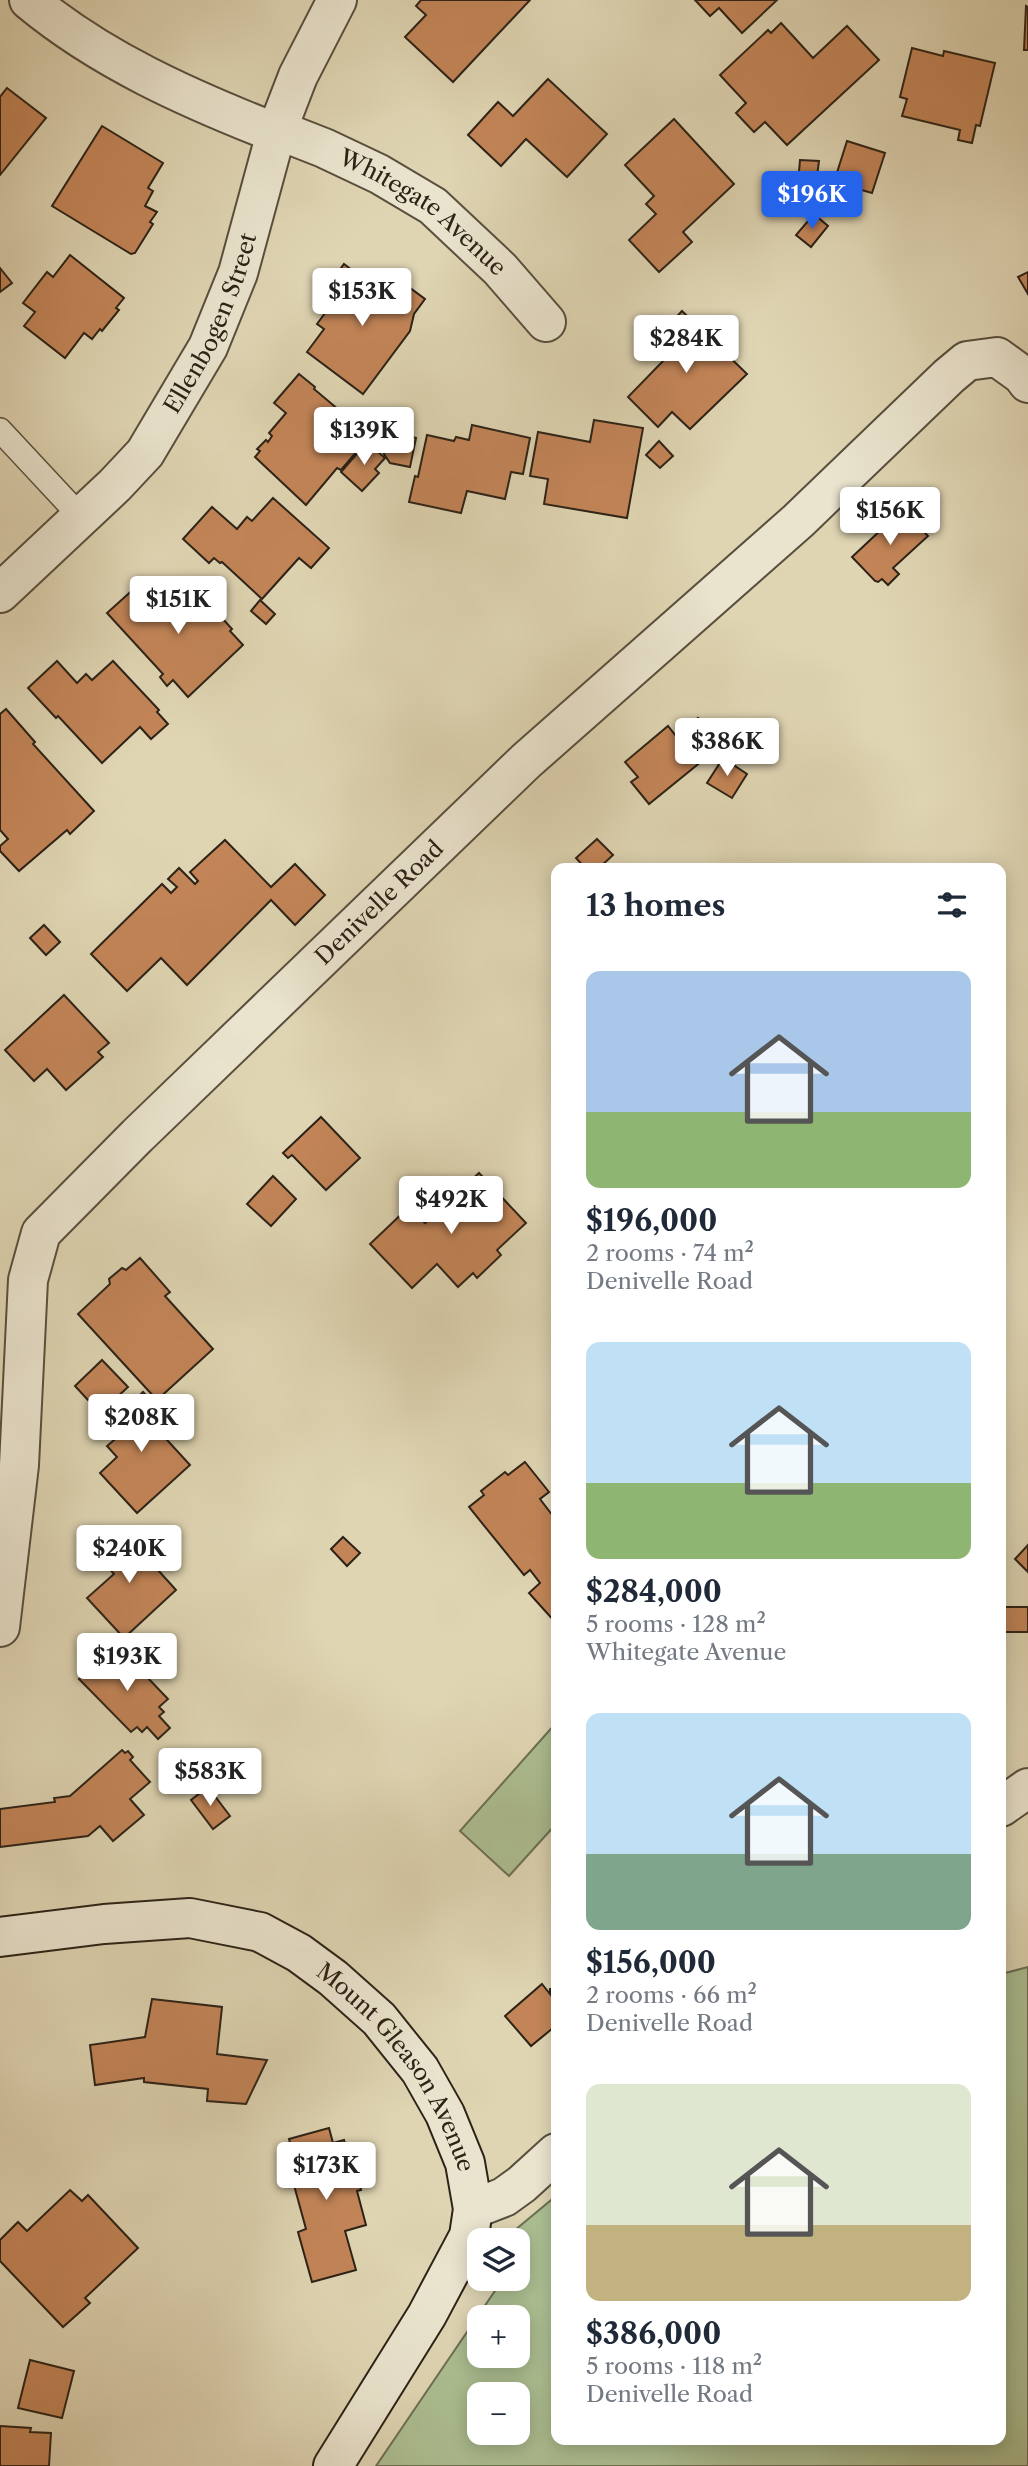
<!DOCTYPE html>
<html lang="en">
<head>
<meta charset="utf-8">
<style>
  body { margin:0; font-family:"Libre Caslon Text",serif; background:#f6f6f7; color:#1f2937; height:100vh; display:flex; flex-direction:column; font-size:26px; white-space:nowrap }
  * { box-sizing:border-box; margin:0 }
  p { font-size:23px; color:#747a83 }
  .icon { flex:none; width:38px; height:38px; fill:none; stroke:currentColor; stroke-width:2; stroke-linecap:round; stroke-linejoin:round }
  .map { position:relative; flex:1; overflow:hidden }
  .details { position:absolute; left:551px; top:863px; width:455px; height:1582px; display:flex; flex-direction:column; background:#fff; border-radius:14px; box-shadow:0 4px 18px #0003 }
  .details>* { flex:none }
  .controls { position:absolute; left:467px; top:2228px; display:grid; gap:14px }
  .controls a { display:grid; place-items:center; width:63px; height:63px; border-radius:14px; background:#fff; box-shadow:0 4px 18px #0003; font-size:35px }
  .price { position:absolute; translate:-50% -60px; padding:0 16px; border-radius:7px; background:#fff; color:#222; font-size:23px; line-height:46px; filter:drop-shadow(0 2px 4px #0008) }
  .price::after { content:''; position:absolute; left:50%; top:42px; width:21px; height:16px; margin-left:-10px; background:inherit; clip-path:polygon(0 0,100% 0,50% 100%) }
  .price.on { background:#2563eb; color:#fff }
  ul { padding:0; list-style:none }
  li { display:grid; align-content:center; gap:14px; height:371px; padding:0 35px }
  li span { display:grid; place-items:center; height:217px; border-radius:14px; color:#555 }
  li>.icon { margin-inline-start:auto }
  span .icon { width:126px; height:126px; fill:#fffc; stroke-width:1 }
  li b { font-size:30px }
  h2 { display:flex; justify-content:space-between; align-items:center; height:84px; padding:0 35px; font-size:30px }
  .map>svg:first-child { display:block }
</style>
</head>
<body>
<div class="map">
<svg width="1028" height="2466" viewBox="0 0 1028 2466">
  <rect width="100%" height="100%" fill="#dfd5b3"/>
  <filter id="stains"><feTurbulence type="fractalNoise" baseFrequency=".00286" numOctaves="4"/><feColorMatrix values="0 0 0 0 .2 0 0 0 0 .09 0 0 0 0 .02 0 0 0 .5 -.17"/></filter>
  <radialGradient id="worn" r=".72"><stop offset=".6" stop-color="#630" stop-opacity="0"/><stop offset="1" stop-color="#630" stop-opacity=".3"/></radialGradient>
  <g fill="#acbe91" stroke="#6c7054" stroke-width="2" fill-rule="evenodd">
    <path d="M 556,1723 L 556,1824 L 509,1876 L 460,1831 Z"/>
    <path d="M 1028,1967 L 1028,2466 L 376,2466 L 503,2279 L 518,2278 L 518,2240 L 511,2240 L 509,2235 L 556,2196 L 556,2440 L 1001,2440 L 1001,1974 ZM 480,2317 L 518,2317 L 518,2356 L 480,2356 ZM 480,2394 L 518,2394 L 518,2432 L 480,2432 Z"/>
  </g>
  <g fill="#c38558" stroke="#2c2217" stroke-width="2">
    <path d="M 421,0 L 530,0 L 453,82 L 405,37 L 426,15 L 416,6 Z"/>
    <path d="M 695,0 L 777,0 L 742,33 L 719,8 L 710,16 Z"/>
    <path d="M 1026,6 L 1028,7 L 1028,50 L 1024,50 Z"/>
    <path d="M 781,23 L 813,58 L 847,26 L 879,60 L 787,145 L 765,122 L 754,132 L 736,113 L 746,103 L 720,75 L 768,30 L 771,33 Z"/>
    <path d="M 912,48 L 943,56 L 944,51 L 995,63 L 980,126 L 976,125 L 972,143 L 958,140 L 960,130 L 902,116 L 907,99 L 900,97 Z"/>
    <path d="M 548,79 L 607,134 L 567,177 L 526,139 L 501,166 L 468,135 L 498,102 L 513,116 Z"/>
    <path d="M 7,88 L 46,118 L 0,175 L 0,97 Z"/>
    <path d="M 674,119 L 734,184 L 683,232 L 692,242 L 659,272 L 629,240 L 656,214 L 646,204 L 654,196 L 625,165 Z"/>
    <path d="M 102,126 L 163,163 L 148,188 L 153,191 L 145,206 L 157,212 L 150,222 L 153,224 L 135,253 L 131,254 L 52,206 Z"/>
    <path d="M 847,141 L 885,153 L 872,193 L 834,182 Z"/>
    <path d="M 800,160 L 819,161 L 816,184 L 798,183 Z"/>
    <path d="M 814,214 L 828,226 L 811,247 L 796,235 Z"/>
    <path d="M 70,255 L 124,298 L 116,308 L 119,310 L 102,331 L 100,329 L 92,339 L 84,333 L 65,358 L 24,326 L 35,312 L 23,303 L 47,272 L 53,277 Z"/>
    <path d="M 344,264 L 394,302 L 406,285 L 425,299 L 414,314 L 410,331 L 363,394 L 307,352 L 324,329 L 317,324 L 331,305 L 320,297 Z"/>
    <path d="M 0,268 L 12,283 L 0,292 Z"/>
    <path d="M 1028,272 L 1028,294 L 1018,277 Z"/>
    <path d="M 682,311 L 747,374 L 690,429 L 672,412 L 658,427 L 628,397 L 665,359 L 650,345 Z"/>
    <path d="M 299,374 L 315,387 L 314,389 L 370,436 L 341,470 L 337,468 L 306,505 L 255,457 L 260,451 L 257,449 L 266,440 L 268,442 L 272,436 L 269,433 L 286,413 L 274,403 Z"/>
    <path d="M 594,420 L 643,428 L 627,518 L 544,504 L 548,479 L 530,476 L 538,432 L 590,442 Z"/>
    <path d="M 472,425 L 530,438 L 523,474 L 511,472 L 505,499 L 467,491 L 461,513 L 409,502 L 415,476 L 418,477 L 427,435 L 454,441 L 456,437 L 469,440 Z"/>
    <path d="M 389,431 L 416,438 L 410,467 L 390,463 L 384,454 Z"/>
    <path d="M 659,441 L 673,456 L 660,468 L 646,455 Z"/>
    <path d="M 367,442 L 385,458 L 375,469 L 379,473 L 362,491 L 341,472 Z"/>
    <path d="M 273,498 L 329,548 L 311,568 L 299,558 L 262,599 L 222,562 L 220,563 L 214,558 L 209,563 L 183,539 L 212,507 L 237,529 L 247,517 L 252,521 Z"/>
    <path d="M 900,507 L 928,536 L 893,568 L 899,574 L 888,585 L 882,579 L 878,582 L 875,581 L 852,557 L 885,526 L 883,523 Z"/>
    <path d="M 192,585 L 232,629 L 230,631 L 243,645 L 188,697 L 173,680 L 167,686 L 160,677 L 163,674 L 107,613 L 136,587 L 157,610 L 172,596 L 175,601 Z"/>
    <path d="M 260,600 L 275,614 L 266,624 L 251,611 Z"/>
    <path d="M 57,661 L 77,683 L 86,674 L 92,680 L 113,661 L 159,710 L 157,712 L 168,724 L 151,739 L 140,727 L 102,763 L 58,716 L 56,718 L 28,688 Z"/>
    <path d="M 6,709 L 35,742 L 33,744 L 94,811 L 70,834 L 67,830 L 19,871 L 0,851 L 0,846 L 8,839 L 0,830 L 0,714 Z"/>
    <path d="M 698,718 L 705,726 L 702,729 L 718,748 L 649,804 L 631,782 L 638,777 L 625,762 L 668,726 L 676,736 Z"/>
    <path d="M 723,758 L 747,774 L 732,798 L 707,783 Z"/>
    <path d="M 597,839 L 613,855 L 599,868 L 585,868 L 576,858 Z"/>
    <path d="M 225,840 L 271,887 L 295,864 L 325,895 L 295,925 L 271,900 L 187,985 L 161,958 L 127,991 L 91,954 L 162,884 L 171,893 L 177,887 L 168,879 L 179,868 L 195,884 L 198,881 L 190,872 Z"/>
    <path d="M 44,925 L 60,942 L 46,955 L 30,938 Z"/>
    <path d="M 64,995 L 109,1043 L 98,1052 L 103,1057 L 66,1090 L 47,1069 L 34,1081 L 5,1050 Z"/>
    <path d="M 321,1117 L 360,1158 L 326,1190 L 292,1155 L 288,1158 L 283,1153 Z"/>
    <path d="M 479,1173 L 526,1223 L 497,1250 L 501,1255 L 477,1278 L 473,1273 L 458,1287 L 437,1264 L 412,1288 L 370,1244 L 409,1207 L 425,1223 Z"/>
    <path d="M 273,1176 L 296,1199 L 271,1226 L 247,1204 Z"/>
    <path d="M 140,1258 L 170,1292 L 165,1296 L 213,1349 L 157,1400 L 78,1314 L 110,1284 L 109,1279 L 122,1268 L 126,1270 Z"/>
    <path d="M 102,1360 L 128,1387 L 100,1413 L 75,1386 Z"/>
    <path d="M 143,1392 L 164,1415 L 159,1420 L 163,1424 L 157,1429 L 190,1465 L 137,1513 L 100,1473 L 117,1457 L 107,1446 L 120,1435 L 106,1420 L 134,1395 L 137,1398 Z"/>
    <path d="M 525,1462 L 549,1492 L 540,1499 L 556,1520 L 555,1622 L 529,1593 L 540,1583 L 530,1570 L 524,1575 L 469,1507 L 484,1495 L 481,1491 L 505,1472 L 508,1475 Z"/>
    <path d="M 120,1528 L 176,1590 L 124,1638 L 87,1598 L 114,1574 L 94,1551 Z"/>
    <path d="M 343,1537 L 360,1553 L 347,1566 L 331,1549 Z"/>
    <path d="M 1028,1545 L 1028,1572 L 1015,1559 Z"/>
    <rect x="1001" y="1607" width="27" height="25"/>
    <path d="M 111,1650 L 119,1657 L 124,1653 L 168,1699 L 159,1707 L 164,1712 L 159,1716 L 170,1728 L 158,1739 L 147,1727 L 142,1732 L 137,1727 L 131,1732 L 79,1679 Z"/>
    <path d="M 122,1750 L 125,1753 L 128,1751 L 133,1757 L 130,1760 L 150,1782 L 130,1799 L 144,1815 L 113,1841 L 100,1826 L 88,1836 L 0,1847 L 0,1809 L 55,1802 L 54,1798 L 70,1796 Z"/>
    <path d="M 208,1787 L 230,1816 L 213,1829 L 191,1800 Z"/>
    <path d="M 542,1984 L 550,1994 L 550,1989 L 556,1989 L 556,2034 L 552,2033 L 553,2028 L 531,2046 L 505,2016 Z"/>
    <path d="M 152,1999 L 222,2007 L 217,2054 L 267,2060 L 246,2104 L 207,2101 L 208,2089 L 144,2082 L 144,2078 L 95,2085 L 90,2045 L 145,2037 Z"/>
    <path d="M 329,2128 L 333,2143 L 344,2140 L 353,2175 L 357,2174 L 361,2190 L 357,2191 L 366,2225 L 345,2231 L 356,2270 L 312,2282 L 298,2232 L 306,2229 L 286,2156 L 293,2154 L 289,2139 Z"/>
    <path d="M 70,2190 L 82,2201 L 88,2195 L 138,2248 L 85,2298 L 90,2303 L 63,2327 L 0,2261 L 0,2240 L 18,2222 L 27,2231 Z"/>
    <path d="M 30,2360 L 74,2371 L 62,2418 L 18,2408 Z"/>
    <path d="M 0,2426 L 31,2428 L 30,2432 L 51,2433 L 49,2466 L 0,2466 Z"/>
  </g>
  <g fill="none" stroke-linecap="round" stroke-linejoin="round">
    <g stroke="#594f3e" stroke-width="26">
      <path id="lane" d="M 0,430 L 81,517"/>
    </g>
    <g stroke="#594f3e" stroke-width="42">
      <g id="street">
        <path d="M 29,0 C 101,60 189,99 276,133"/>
        <path id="s1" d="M 278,130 L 324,148 L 379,174 L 433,206 L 500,269 L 546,322"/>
        <path id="s2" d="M 0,593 L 115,485 L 145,453 L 208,347 L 238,273 L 276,133 L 298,76 L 337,0"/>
        <path id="s3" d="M 0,1627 L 19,1465 L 28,1280 L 41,1233 L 137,1136 L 526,761 L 798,521 L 949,376 L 967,361 L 997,357 L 1022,375 L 1028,383"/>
        <path d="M 1001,1807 L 1028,1788"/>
        <path d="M 473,2209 L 504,2197 L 522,2184 L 556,2153"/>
      </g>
    </g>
    <g stroke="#2c2217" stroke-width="42">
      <g id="secondary">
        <path id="s4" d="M 0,1937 L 104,1924 L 190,1918 L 260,1932 L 299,1953 L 333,1978 L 379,2019 L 420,2070 L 445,2114 L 465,2163 L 473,2209 L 469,2236 L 427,2315 L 333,2466"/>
      </g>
    </g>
    <use href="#lane" stroke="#eae4ce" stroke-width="23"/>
    <use href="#street" stroke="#eae4ce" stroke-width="38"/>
    <use href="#secondary" stroke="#eae4ce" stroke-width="38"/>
  </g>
  <g text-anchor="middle" stroke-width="5" stroke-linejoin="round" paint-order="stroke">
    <g font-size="23" fill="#2c2217" stroke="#eae4ce">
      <text dy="8" stroke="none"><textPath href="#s1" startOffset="168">Whitegate Avenue</textPath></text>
      <text dy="8" stroke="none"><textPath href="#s2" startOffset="348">Ellenbogen Street</textPath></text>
      <text dy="8" stroke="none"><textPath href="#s3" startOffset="870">Denivelle Road</textPath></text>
      <text dy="8" stroke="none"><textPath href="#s4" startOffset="460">Mount Gleason Avenue</textPath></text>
    </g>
  </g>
  <rect width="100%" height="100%" filter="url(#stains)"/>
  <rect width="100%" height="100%" fill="url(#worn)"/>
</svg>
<div class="controls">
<a><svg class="icon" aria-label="layers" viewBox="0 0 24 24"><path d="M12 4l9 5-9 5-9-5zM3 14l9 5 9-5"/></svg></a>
<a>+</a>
<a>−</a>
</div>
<b class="price on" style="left:812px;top:231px">$196K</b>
<b class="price" style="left:362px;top:328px">$153K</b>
<b class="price" style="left:686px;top:375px">$284K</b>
<b class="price" style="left:364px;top:467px">$139K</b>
<b class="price" style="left:890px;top:547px">$156K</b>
<b class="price" style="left:178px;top:636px">$151K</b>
<b class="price" style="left:727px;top:778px">$386K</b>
<b class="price" style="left:451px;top:1236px">$492K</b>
<b class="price" style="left:141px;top:1454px">$208K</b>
<b class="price" style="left:129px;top:1585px">$240K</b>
<b class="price" style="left:127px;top:1693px">$193K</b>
<b class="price" style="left:210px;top:1808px">$583K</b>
<b class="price" style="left:326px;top:2202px">$173K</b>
<section class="details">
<h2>13 homes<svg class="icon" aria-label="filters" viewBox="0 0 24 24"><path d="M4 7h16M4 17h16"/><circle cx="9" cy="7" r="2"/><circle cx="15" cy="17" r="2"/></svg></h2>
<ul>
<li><span style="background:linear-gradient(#a9c7e8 65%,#8fb573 0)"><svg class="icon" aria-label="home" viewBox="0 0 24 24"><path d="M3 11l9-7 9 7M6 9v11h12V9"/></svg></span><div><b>$196,000</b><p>2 rooms · 74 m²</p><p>Denivelle Road</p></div></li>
<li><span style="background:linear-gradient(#bfe0f5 65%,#8fb573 0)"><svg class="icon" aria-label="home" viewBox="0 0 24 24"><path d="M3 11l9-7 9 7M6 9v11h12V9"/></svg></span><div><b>$284,000</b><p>5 rooms · 128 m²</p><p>Whitegate Avenue</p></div></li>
<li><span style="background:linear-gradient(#bfe0f5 65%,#7fa58c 0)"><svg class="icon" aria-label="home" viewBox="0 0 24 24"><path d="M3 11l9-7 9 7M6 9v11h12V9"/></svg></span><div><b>$156,000</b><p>2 rooms · 66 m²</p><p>Denivelle Road</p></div></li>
<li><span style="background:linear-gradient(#dfe7d0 65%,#c2b280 0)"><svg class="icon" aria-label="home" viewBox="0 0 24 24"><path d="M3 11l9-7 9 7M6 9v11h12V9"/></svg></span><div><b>$386,000</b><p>5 rooms · 118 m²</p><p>Denivelle Road</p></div></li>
</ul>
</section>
</div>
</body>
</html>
